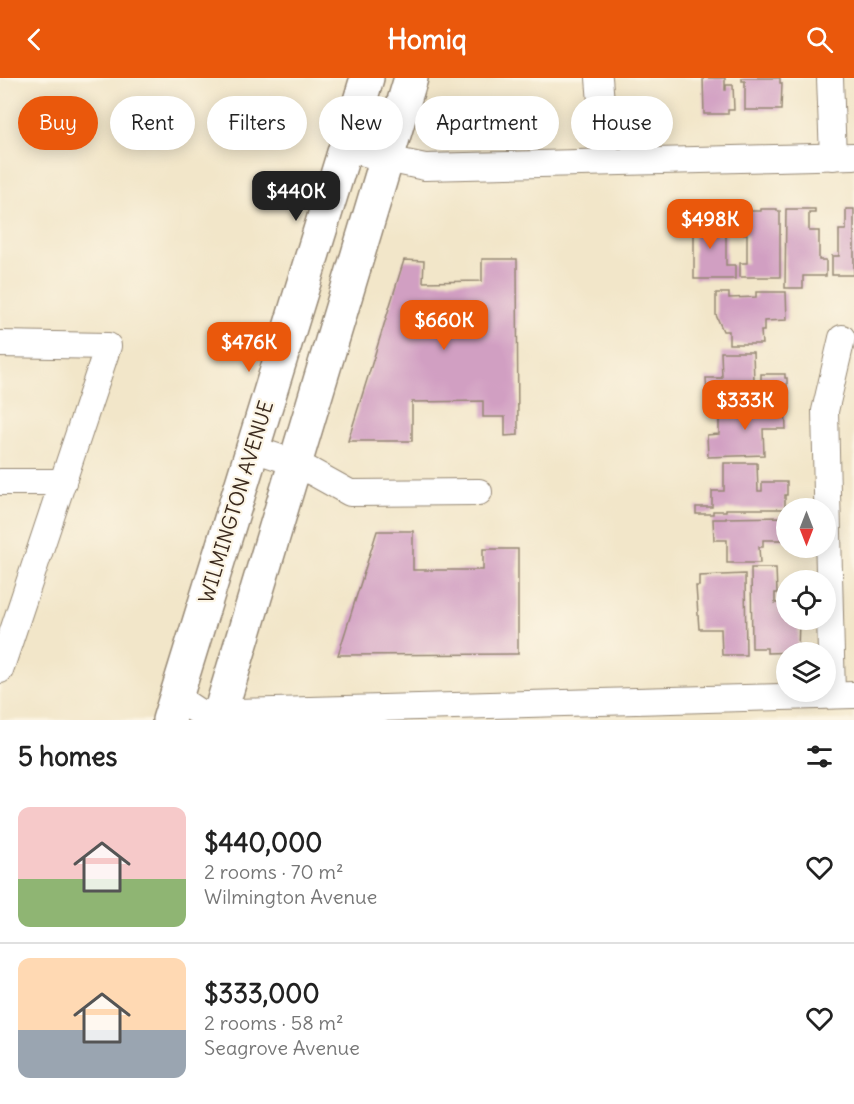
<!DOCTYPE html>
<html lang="en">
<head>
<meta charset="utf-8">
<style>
  body { margin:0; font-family:Delius,sans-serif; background:#f2f2f2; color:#222; height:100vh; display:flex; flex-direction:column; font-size:22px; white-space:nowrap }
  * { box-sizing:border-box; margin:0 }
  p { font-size:20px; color:#767676 }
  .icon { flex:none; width:33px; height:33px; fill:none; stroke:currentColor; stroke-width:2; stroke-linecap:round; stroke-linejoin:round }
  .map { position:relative; height:642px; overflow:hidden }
  .side { display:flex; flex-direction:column; background:#fff; flex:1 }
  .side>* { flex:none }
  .top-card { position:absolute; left:18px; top:18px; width:819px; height:54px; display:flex; gap:12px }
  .needle { width:39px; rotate:180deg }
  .fabs { position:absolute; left:776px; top:420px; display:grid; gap:12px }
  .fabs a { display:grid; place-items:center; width:60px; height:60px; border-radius:50%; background:#fff; box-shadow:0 3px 15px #0003; font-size:30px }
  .price { position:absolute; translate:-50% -51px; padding:0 14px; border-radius:12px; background:#ea580c; color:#fff; font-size:20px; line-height:39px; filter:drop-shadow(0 2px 3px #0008) }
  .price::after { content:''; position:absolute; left:50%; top:36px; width:18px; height:14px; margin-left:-9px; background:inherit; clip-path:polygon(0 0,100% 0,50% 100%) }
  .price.current { background:#222; color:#fff }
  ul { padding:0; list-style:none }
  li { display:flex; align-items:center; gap:18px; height:150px; padding:0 18px }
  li+li { border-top:2px solid #e0e0e0 }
  li span { display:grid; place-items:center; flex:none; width:168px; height:120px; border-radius:12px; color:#555 }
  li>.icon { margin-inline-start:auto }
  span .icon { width:72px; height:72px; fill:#fffc; stroke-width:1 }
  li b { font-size:26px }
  h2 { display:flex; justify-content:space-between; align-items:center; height:72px; padding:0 18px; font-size:26px }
  .pill { padding:0 21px; border-radius:27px; background:#fff; box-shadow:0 3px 15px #0003; font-size:21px; line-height:54px }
  .pill.current { background:#ea580c; color:#fff }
  header { display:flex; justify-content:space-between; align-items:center; height:78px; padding:0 18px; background:#ea580c; color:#fff; font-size:27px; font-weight:800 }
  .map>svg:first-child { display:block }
</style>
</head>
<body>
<header><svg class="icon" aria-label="back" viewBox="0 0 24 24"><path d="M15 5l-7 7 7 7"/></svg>Homiq<svg class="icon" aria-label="search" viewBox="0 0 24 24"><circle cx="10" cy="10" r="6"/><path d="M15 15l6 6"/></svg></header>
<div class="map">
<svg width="854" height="642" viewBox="0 0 854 642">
  <rect width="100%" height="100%" fill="#fcf5e5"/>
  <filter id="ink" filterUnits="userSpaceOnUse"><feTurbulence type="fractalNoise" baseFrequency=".0167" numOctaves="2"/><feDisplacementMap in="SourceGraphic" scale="12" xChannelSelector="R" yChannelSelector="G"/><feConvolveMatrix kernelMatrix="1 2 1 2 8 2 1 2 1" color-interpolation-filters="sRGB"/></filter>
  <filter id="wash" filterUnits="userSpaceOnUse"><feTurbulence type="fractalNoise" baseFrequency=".008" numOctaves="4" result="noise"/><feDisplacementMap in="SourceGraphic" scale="24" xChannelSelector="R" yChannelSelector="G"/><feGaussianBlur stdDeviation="1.35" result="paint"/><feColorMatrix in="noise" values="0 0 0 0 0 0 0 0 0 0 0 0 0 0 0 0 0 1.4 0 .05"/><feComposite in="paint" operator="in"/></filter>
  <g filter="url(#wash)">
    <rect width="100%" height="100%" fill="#f2e6c9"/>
    <g id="blocks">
      <g fill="#d19fc2">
        <path d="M 703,0 L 725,0 L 725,12 L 726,12 L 726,7 L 733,7 L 734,32 L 728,32 L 728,36 L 704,36 Z"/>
        <path d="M 742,0 L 780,0 L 780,5 L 782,5 L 781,32 L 745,32 L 745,3 L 742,3 Z"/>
        <path d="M 761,131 L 777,131 L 777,133 L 780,133 L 780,199 L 740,199 L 740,185 L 747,185 L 747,156 L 743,156 L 743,133 L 761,133 Z"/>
        <path d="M 786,131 L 815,131 L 815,135 L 809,135 L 809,153 L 819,153 L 819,182 L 826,182 L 826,198 L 803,198 L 803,210 L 785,210 Z"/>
        <path d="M 846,131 L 854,131 L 854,197 L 832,197 L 832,178 L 839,178 L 839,152 L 846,152 Z"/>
        <path d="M 694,135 L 720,135 L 720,137 L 716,137 L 716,157 L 726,157 L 726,187 L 735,187 L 735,201 L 694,201 Z"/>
        <path d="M 482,181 L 517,181 L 518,357 L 505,358 L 505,339 L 483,339 L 483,323 L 412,324 L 412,363 L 348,363 L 404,182 L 424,183 L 423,204 L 482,203 Z"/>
        <path d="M 756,214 L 786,214 L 787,242 L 764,243 L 764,253 L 761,253 L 762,266 L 729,266 L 729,253 L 723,253 L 716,237 L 716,215 L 729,215 L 729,220 L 756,219 Z"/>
        <path d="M 721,274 L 753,274 L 754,303 L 761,303 L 761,296 L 785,296 L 785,300 L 787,300 L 787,317 L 785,317 L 786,321 L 722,322 L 722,317 L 707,317 L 706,300 L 722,300 Z"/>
        <path d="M 785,328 L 786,351 L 763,351 L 764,377 L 708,379 L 707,357 L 719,356 L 719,339 L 732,339 L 732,330 Z"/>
        <path d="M 724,385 L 757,385 L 758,413 L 762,413 L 762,404 L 787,404 L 787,417 L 785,417 L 785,431 L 726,431 L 726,433 L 713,433 L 713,436 L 696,436 L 696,429 L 712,429 L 712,413 L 724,413 Z"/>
        <path d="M 785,439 L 785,462 L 763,462 L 763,469 L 759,469 L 760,485 L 727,485 L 727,462 L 714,462 L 713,441 L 726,441 L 726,440 Z"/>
        <path d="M 377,453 L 413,453 L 413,492 L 483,492 L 483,471 L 518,471 L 518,576 L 338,577 Z"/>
        <path d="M 751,490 L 776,490 L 777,515 L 775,515 L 775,525 L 786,525 L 786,542 L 799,542 L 798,574 L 767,575 L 767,570 L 752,570 Z"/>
        <path d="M 745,496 L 746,577 L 722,577 L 721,551 L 699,551 L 696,508 L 699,508 L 699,498 Z"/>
      </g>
    </g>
  </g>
  <g filter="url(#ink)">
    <use href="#blocks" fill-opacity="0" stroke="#968874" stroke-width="1.5"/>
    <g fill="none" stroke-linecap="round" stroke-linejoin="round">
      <g stroke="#968874" stroke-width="28">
        <g id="minor">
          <path d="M 599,0 L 606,84"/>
          <path d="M 830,0 L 833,79"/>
          <path d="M 346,70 L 387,81 L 425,89 L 854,78"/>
          <path d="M 0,266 L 108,268 L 0,592"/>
          <path d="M 253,371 L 296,385 L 350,415 L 479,414"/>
          <path d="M 0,404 L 63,404"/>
          <path d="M 832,617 L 825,333 L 842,260"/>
          <path d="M 176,619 L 200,635 L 854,617"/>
        </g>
      </g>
      <g stroke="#968874" stroke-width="36">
        <g id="major">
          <path d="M 169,642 L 367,0"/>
          <path d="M 218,642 L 411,0"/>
        </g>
      </g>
      <use href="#minor" stroke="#fff" stroke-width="26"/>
      <use href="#major" stroke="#fff" stroke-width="33"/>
    </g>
  </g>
  <g text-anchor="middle" stroke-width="4.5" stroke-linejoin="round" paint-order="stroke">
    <g font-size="20" fill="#3b2a1e" stroke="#fcf5e5">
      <text transform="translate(236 424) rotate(-73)" y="7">WILMINGTON AVENUE</text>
    </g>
  </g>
</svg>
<div class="fabs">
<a><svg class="needle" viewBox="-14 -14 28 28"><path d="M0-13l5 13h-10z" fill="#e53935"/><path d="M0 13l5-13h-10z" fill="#767676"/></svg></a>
<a><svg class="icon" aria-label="locate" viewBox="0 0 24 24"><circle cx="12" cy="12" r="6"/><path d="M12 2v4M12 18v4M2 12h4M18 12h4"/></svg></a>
<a><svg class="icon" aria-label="layers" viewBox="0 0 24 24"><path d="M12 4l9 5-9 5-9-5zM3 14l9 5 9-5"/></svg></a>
</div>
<b class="price current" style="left:296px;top:144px">$440K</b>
<b class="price" style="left:710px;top:172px">$498K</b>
<b class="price" style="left:444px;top:273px">$660K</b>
<b class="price" style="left:249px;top:295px">$476K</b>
<b class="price" style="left:745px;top:353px">$333K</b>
<div class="top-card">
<a class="pill current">Buy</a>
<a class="pill">Rent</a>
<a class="pill">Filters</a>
<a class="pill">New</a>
<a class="pill">Apartment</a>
<a class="pill">House</a>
</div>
</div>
<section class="side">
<h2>5 homes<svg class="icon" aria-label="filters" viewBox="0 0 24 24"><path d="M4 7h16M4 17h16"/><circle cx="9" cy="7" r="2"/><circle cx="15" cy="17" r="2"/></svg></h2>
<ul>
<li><span style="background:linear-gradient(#f6c9c9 60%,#8fb573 0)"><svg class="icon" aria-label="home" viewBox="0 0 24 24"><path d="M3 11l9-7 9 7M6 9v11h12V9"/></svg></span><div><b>$440,000</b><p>2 rooms · 70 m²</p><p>Wilmington Avenue</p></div><svg class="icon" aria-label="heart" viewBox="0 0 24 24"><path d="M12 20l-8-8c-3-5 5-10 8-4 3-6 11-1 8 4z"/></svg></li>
<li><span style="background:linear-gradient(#ffd9b3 60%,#9aa5b1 0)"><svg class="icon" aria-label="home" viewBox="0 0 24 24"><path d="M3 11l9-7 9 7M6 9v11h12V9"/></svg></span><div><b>$333,000</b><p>2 rooms · 58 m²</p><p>Seagrove Avenue</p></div><svg class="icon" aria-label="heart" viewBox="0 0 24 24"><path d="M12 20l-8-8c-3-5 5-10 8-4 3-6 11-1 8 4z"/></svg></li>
</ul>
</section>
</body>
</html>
